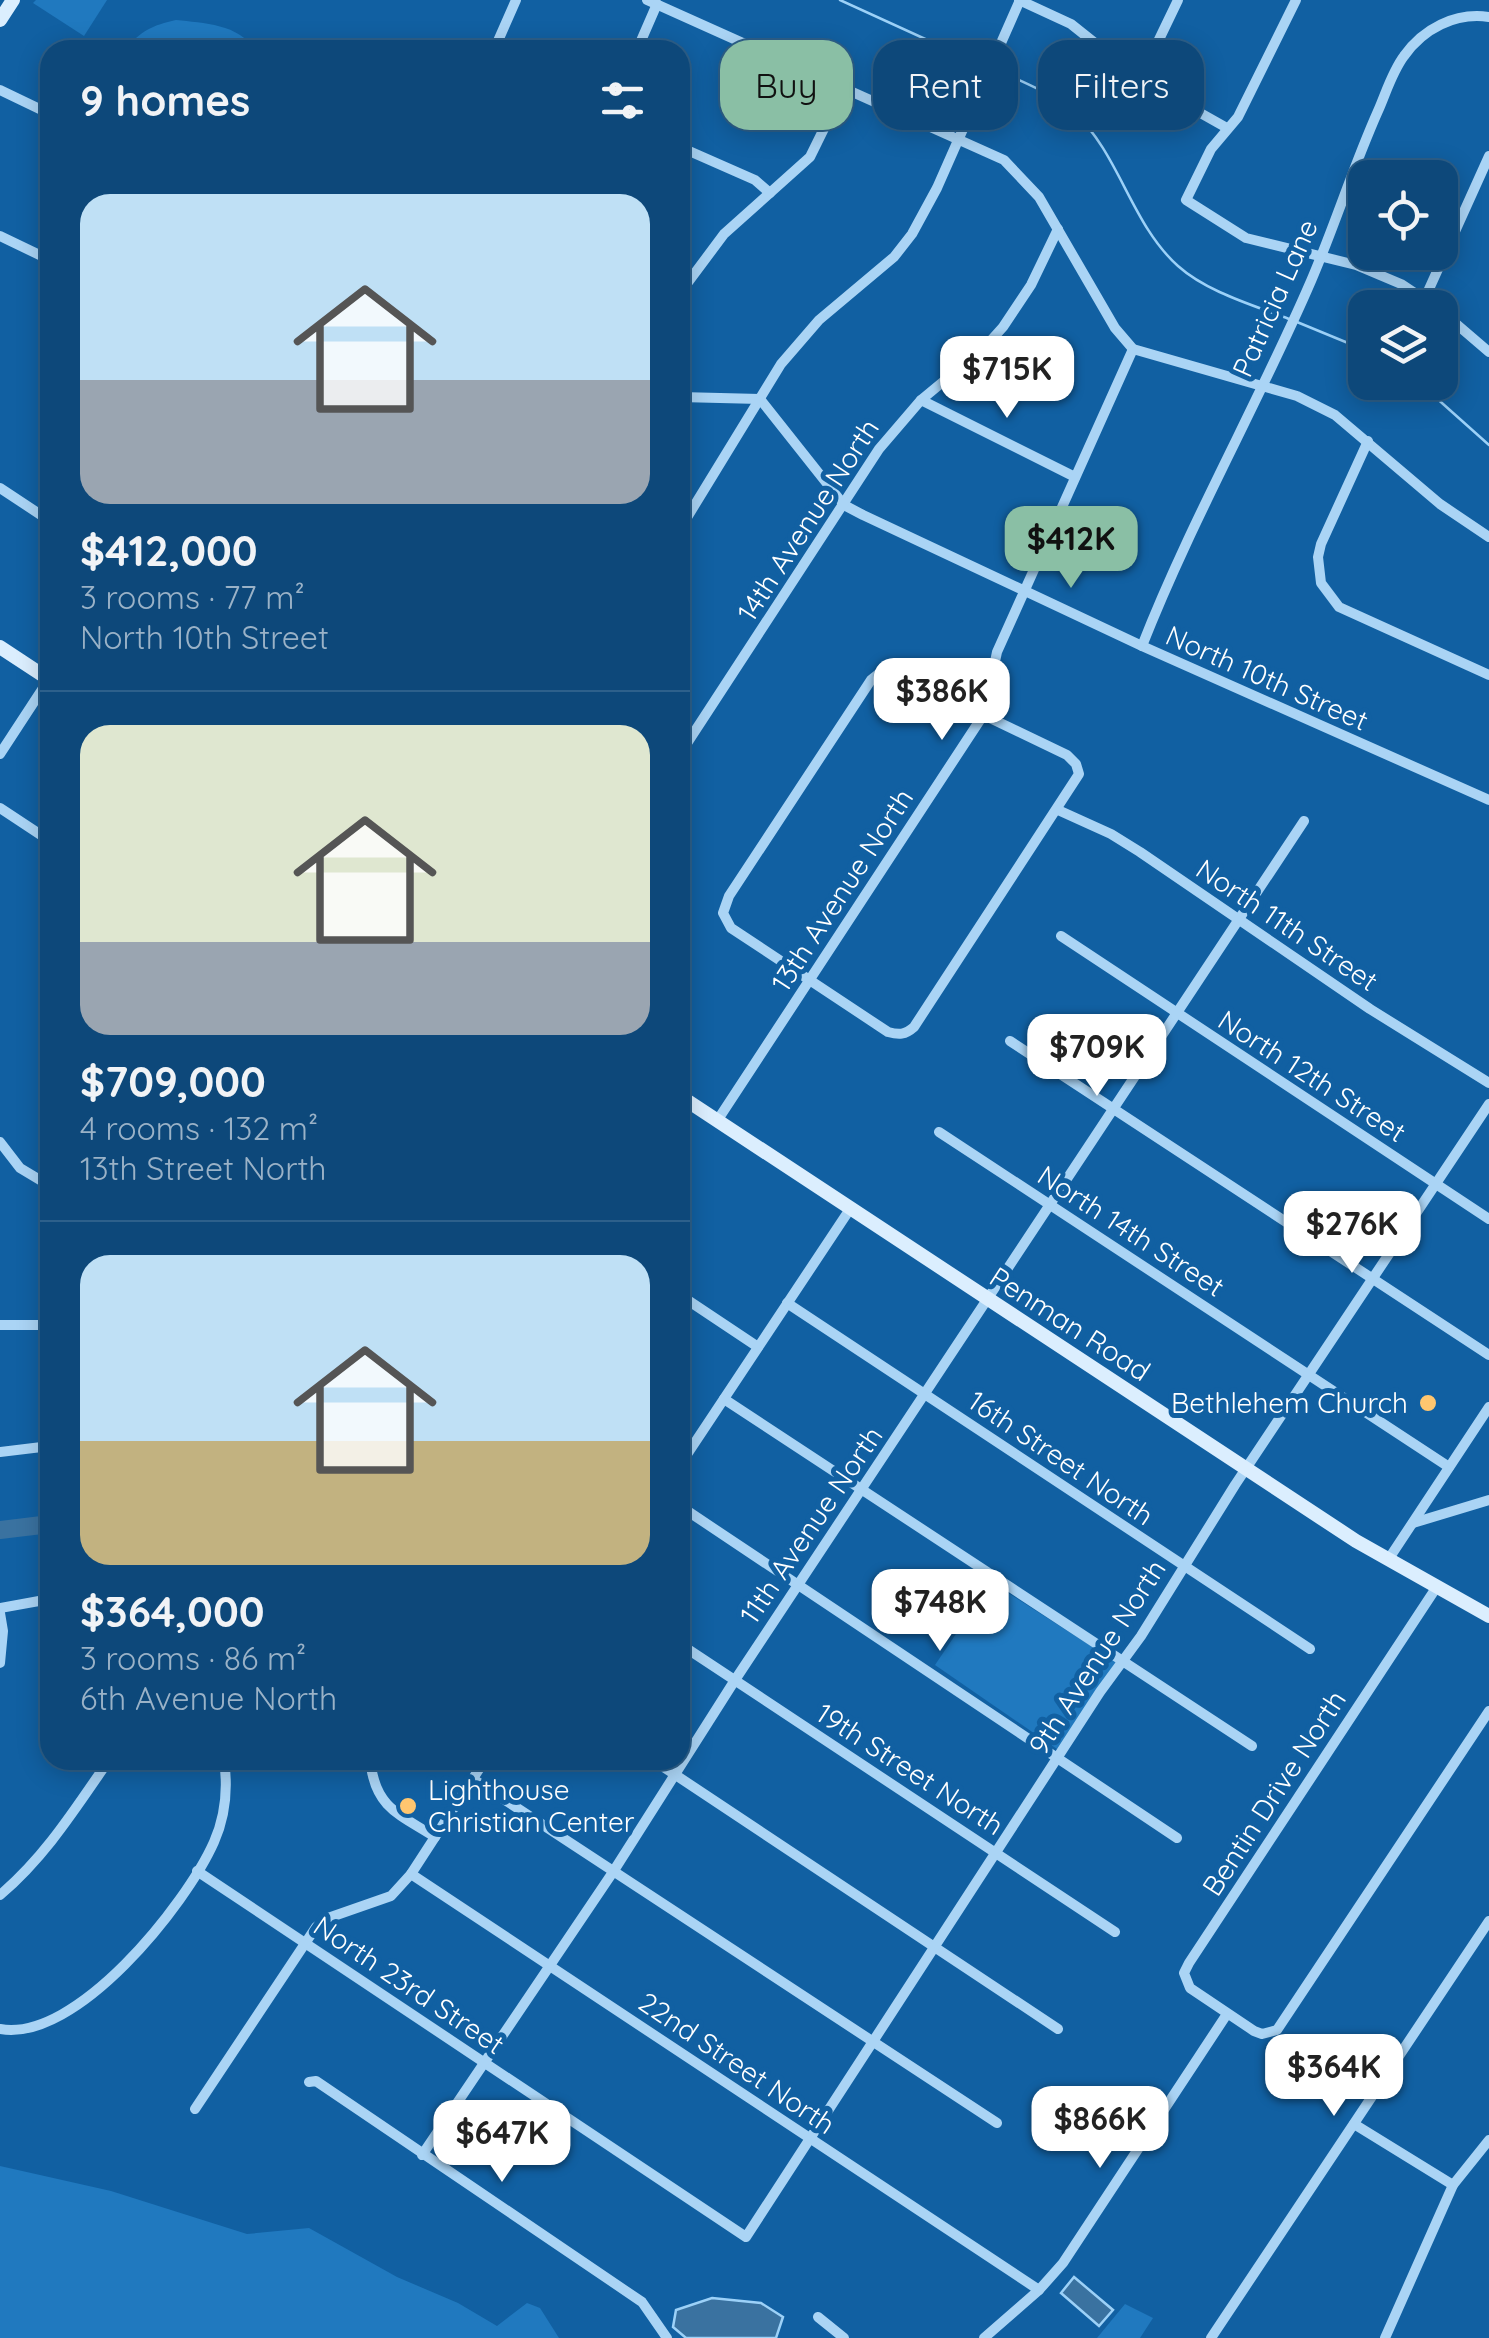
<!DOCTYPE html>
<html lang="en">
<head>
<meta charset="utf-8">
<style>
  body { margin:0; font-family:Quicksand,sans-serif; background:#1b5281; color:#f1f3f6; height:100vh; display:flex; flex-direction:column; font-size:38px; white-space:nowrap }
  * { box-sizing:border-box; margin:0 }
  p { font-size:32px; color:#9ab2c7 }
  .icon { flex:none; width:55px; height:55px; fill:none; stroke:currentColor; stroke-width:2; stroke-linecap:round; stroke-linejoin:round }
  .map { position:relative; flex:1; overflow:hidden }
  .details { position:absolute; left:40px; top:40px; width:650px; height:1730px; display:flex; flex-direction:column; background:#0d487a; border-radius:30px; box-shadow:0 5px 25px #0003,0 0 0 2px #2d608b }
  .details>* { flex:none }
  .top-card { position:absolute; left:720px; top:40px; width:618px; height:90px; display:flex; gap:20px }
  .controls { position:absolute; left:1348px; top:160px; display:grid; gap:20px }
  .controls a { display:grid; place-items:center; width:110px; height:110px; border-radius:20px; background:#0d487a; box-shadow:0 5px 25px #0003,0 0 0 2px #2d608b; font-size:50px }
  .price { position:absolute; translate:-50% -85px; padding:0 22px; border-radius:20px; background:#fff; color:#222; font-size:32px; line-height:65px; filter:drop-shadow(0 2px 5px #0008) }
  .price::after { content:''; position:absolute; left:50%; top:60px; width:30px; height:22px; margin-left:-15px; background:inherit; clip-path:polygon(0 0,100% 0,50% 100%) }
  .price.on { background:#8abfa5; color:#111 }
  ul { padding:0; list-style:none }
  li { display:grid; align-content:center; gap:20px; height:530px; padding:0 40px }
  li+li { border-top:2px solid #2d608b }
  li span { display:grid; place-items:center; height:310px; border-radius:30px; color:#555 }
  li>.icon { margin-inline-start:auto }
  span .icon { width:180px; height:180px; fill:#fffc; stroke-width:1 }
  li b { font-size:42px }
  h2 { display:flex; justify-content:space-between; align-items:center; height:120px; padding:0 40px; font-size:42px }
  .pill { padding:0 35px; border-radius:30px; background:#0d487a; box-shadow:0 5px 25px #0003,0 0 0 2px #2d608b; font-size:35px; line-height:90px }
  .pill.on { background:#8abfa5; color:#111 }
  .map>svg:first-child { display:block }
</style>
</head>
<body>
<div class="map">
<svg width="1489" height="2338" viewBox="0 0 1489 2338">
  <rect width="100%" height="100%" fill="#1160a2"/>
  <g fill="#2079bf">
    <path d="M 36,0 L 107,0 L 84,36 L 33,3 Z"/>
    <path d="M 176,20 C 203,23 240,24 254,50 L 125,50 C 140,31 153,25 176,20 Z"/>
    <path d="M 991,1582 L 1116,1662 L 1057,1749 L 935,1665 Z"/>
    <path d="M 0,2166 L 111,2191 L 247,2234 L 309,2228 L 397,2277 L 458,2303 L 497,2326 L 527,2303 L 540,2308 L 559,2338 L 0,2338 Z"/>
    <path d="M 1125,2304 L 1153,2318 L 1140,2338 L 1097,2338 Z"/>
  </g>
  <g fill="#3a72a0" stroke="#9cd1f8" stroke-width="2.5">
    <path d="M 1074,2277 L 1113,2310 L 1099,2326 L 1061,2293 Z"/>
    <path d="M 712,2298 L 761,2303 L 783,2317 L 776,2338 L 686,2338 L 673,2327 L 676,2310 Z"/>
  </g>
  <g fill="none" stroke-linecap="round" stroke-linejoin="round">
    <g stroke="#9cd1f8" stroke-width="2.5">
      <path d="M 840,0 L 980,64"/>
      <path d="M 1006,74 C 1029,85 1055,95 1074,112 C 1120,155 1131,224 1178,266 C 1207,292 1253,305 1289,319"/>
      <path d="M 1297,322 L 1365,350"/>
      <path d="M 1412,382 L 1433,395 L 1489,445"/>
    </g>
    <path stroke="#3a72a0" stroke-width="18" d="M 0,1530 L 50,1524"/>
    <g stroke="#aad4f5" stroke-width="10">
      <path d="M 647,0 L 1004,160 L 1039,197 L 1115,328 L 1133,349 L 1297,396 L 1335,415 L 1440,504 L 1489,537"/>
      <path d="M 1019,0 L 1071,24 L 1140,79 L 1227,128"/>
      <path d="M 1296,0 L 1238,117 L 1211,149 L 1186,200 L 1246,238 L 1356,265 L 1401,284 L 1437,308"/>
      <path d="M 494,50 L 516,0"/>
      <path d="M 637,50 L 657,4"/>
      <path d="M 1140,79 L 1178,0"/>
      <path d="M 0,90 L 50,114"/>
      <path d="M 680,147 L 755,180 L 770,193"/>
      <path d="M 0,236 L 50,260"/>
      <path d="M 680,293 L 724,234 L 810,157 L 844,88"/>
      <path d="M 1425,298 L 1489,156"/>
      <path d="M 1440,310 L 1489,352"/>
      <path d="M 680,397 L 760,399 L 844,505 L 863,515 L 1142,646 L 1489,800"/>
      <path d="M 921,400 L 1075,477"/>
      <path d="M 1368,441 L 1321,544 L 1318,557 L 1321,583 L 1339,607 L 1489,675"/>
      <path d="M 0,488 L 50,521"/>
      <path d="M 680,529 L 781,364 L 819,320 L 894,257 L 912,234 L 937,188 L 1020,0"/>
      <path d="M 1142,646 C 1191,521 1258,404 1311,281 C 1335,225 1353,167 1378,111 C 1386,93 1392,72 1404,56 C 1423,29 1455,12 1489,17"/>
      <path d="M 890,670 L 1067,755 L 1076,764 L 1079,774 L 914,1027 C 905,1035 899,1035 888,1032 L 731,928 L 723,913 L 729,896 L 871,680 L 881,672 Z"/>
      <path d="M 0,754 L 49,679"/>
      <path d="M 680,754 L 879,449 L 921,400 L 985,347 L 1003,327 L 1031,285 L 1058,229"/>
      <path d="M 0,808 L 50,841"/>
      <path d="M 1058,810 L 1111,834 L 1140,852 L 1370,1009 L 1489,1083"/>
      <path d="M 50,925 L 44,947 L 50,974"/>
      <path d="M 1061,936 L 1489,1219"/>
      <path d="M 1010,1041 L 1489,1355"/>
      <path d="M 717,1121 L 984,714 L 997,652 L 1133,349"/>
      <path d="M 939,1132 L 1449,1467"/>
      <path d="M 0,1142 L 20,1168 L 50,1186"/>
      <path d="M 680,1295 L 758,1347"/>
      <path d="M 787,1303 L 1310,1649"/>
      <path d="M 0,1325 L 50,1325"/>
      <path d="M 724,1399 L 1252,1746"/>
      <path d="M 0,1452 L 50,1446"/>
      <path d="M 680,1465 L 850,1209"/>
      <path d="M 680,1506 L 1177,1838"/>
      <path d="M 1413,1523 L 1489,1500"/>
      <path d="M 1388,1560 L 1489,1407"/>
      <path d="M 1436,1588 L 1189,1963 L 1184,1973 L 1190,1988 L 1254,2031 L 1262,2034 L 1277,2030 L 1489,1711"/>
      <path d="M 0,1608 L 50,1599"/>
      <path d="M 0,1613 L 3,1631 L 0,1663"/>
      <path d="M 680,1644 L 1115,1932"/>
      <path d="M 653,1760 L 1058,2029"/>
      <path d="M 371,1766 C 377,1809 401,1815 435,1837"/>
      <path d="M 473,1779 L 997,2123"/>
      <path d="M 197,1871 L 746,2237 L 1100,1692 L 1141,1636 L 1235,1485 L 1489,1104"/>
      <path d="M 411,1874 L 1039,2290"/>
      <path d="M 0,1895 C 45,1857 75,1809 109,1760"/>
      <path d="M 0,2029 C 76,2043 186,1905 214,1842 C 226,1815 228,1788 224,1760"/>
      <path d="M 309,2082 L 316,2081 L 642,2302 L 667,2338"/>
      <path d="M 195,2109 L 316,1927 L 328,1918 L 391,1896 L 411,1874 L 485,1760"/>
      <path d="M 1354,2124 L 1453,2185"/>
      <path d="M 422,2155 L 613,1872 L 735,1680 L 1304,821"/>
      <path d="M 818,2317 L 844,2338"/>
      <path d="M 984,2338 L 1039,2290 L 1063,2263 L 1227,2014"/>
      <path d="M 1211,2338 L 1489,1921"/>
      <path d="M 1385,2338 L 1453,2185 L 1489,2140"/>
    </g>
    <g stroke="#dbeefe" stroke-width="14">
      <path d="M 0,20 L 13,0"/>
      <path d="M 0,647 L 50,680"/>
      <path d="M 680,1096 L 1356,1541 L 1489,1616"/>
    </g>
  </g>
  <g fill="#ffc66f" stroke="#1160a2" stroke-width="4">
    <circle cx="1428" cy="1403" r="10"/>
    <circle cx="408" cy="1806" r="10"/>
  </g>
  <g text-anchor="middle" stroke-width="10" stroke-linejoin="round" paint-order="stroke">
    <g font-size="28" fill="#fff" stroke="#1160a2">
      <text transform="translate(1275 298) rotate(-66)" y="10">Patricia Lane</text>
      <text transform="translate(808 520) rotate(-57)" y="10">14th Avenue North</text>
      <text transform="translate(1267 678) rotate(24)" y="10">North 10th Street</text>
      <text transform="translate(842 890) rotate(-57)" y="10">13th Avenue North</text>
      <text transform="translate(1287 925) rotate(34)" y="10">North 11th Street</text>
      <text transform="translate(1312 1076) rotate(33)" y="10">North 12th Street</text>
      <text transform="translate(1131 1231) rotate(33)" y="10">North 14th Street</text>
      <text transform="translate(1070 1324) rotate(33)" y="10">Penman Road</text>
      <text transform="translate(1061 1458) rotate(34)" y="10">16th Street North</text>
      <text transform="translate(811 1525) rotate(-56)" y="10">11th Avenue North</text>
      <text transform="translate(1097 1657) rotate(-57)" y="10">9th Avenue North</text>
      <text transform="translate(910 1769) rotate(33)" y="10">19th Street North</text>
      <text transform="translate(1274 1793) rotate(-57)" y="10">Bentin Drive North</text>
      <text transform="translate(409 1985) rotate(34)" y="10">North 23rd Street</text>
      <text transform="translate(737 2063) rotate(34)" y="10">22nd Street North</text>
    </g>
    <g font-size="28" fill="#fff" stroke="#1160a2" text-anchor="end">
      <text x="1408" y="1413">Bethlehem Church</text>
      <text x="428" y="1800" text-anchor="start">Lighthouse<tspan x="428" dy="32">Christian Center</tspan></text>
    </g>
  </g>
</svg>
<div class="controls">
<a><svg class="icon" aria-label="locate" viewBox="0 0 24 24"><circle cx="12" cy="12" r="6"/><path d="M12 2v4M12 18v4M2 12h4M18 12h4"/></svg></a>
<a><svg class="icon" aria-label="layers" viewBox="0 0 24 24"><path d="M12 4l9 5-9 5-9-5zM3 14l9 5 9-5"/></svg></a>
</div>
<b class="price" style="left:1007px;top:421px">$715K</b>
<b class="price on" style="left:1071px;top:591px">$412K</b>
<b class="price" style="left:942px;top:743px">$386K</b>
<b class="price" style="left:1097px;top:1099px">$709K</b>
<b class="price" style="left:1352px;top:1276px">$276K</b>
<b class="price" style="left:940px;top:1654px">$748K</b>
<b class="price" style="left:1334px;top:2119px">$364K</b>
<b class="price" style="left:1100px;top:2171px">$866K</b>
<b class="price" style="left:502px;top:2185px">$647K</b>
<div class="top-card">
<a class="pill on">Buy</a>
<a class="pill">Rent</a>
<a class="pill">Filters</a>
</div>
<section class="details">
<h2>9 homes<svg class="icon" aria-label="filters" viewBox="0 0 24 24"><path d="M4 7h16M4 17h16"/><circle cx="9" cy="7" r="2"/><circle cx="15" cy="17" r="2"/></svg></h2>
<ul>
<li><span style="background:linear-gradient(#bfe0f5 60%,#9aa5b1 0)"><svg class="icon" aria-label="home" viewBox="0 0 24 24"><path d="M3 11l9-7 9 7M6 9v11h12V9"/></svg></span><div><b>$412,000</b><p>3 rooms · 77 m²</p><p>North 10th Street</p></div></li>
<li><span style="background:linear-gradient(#dfe7d0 70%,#9aa5b1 0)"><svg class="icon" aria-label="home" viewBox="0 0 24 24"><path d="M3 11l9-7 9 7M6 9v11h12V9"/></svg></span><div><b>$709,000</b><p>4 rooms · 132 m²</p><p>13th Street North</p></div></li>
<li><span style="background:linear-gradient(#bfe0f5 60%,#c2b280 0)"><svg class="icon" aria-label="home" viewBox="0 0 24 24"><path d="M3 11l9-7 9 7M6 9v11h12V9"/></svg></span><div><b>$364,000</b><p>3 rooms · 86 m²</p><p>6th Avenue North</p></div></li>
</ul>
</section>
</div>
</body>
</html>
